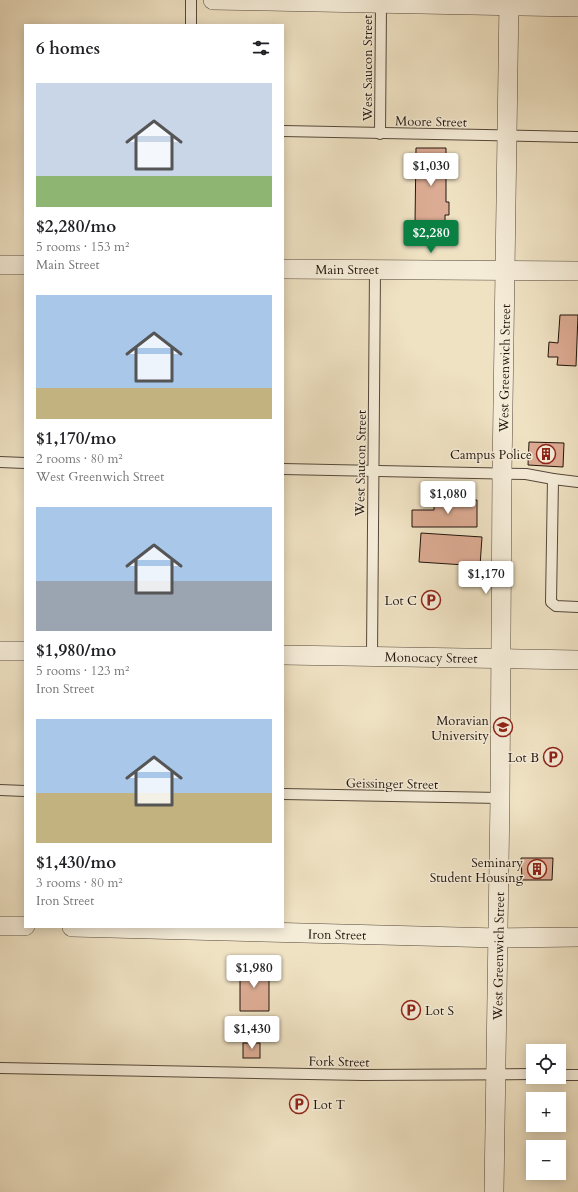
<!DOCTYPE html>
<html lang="en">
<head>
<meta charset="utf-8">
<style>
  body { margin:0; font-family:Cardo,serif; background:#f2f2f2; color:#202124; height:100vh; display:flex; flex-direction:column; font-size:15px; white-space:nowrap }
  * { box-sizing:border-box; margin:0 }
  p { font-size:13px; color:#757577 }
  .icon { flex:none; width:22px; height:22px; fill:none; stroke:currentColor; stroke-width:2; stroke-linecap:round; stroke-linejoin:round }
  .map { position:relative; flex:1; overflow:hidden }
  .details { position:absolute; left:24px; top:24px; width:260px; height:904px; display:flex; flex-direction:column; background:#fff; border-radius:0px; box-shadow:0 2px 10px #0003 }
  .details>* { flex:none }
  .controls { position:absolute; left:526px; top:1044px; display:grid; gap:8px }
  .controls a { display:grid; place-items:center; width:40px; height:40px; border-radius:0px; background:#fff; box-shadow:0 2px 10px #0003; font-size:20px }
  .price { position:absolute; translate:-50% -34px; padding:0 9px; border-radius:4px; background:#fff; color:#222; font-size:13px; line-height:26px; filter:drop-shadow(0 1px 2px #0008) }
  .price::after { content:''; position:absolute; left:50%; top:24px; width:12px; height:9px; margin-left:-6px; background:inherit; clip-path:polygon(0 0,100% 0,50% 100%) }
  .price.current { background:#0b8043; color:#fff }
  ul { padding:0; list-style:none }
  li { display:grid; align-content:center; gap:8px; height:212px; padding:0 12px }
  li span { display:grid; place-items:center; height:124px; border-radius:0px; color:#555 }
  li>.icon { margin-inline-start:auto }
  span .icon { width:72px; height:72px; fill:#fffc; stroke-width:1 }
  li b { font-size:17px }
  h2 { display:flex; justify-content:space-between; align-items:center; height:48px; padding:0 12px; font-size:17px }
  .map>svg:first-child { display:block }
</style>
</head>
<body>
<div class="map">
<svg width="578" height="1192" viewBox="0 0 578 1192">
  <rect width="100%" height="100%" fill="#efe2c3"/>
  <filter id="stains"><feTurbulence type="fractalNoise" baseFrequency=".005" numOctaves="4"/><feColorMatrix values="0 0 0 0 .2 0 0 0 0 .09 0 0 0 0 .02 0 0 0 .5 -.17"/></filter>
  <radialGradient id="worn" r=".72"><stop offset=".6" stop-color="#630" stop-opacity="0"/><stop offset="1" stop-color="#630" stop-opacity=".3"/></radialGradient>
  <g fill="#dcab93" stroke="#22150c">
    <path d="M 416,148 L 446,148 L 446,202 L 449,202 L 449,215 L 445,215 L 445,225 L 415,224 Z"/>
    <path d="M 560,315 L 578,315 L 576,366 L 557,365 L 558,357 L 548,357 L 549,342 L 558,343 Z"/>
    <path d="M 529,442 L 564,443 L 563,467 L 528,465 Z"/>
    <path d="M 434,500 L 477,500 L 477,527 L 412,527 L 412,510 L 434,510 Z"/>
    <path d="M 421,533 L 482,537 L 480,566 L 419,562 Z"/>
    <path d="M 521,858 L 553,858 L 552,880 L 522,880 Z"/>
    <path d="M 240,966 L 269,967 L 269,1011 L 240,1011 Z"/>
    <rect x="243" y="1043" width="17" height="15"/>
  </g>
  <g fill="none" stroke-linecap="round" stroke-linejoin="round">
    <g stroke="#55483a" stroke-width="12">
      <g id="service">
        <path d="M 191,25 L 191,0"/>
        <path d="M 283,131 L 578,137"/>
        <path d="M 380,134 L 381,4"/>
        <path d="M 0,462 L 25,463"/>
        <path d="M 283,469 L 526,474 L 553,479 L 551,602 L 556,606 L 578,607"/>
        <path d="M 553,479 L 578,482"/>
        <path d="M 372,656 L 375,269"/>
        <path d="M 0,790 L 25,791"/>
        <path d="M 283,794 L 500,798"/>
        <path d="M 0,1068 L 363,1075 L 533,1074"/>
        <path d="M 559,1075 L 578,1075"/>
      </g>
    </g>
    <g stroke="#55483a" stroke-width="20">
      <g id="minor">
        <path d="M 213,0 L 578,7"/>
        <path d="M 0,265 L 25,265"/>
        <path d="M 283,269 L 578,271"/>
        <path d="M 0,651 L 25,651"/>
        <path d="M 283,655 L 578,660"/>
        <path d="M 0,926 L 25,926"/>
        <path d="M 72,927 L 498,938 L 578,937"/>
        <path d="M 494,1192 L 500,798 L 502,473 L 509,0"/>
      </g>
    </g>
    <use href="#service" stroke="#f5ecd8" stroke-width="10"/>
    <use href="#minor" stroke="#f5ecd8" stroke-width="19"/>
  </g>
  <defs>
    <g id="building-ring" transform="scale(1)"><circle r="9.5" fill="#f5ecd8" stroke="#8f2418" stroke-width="1.5"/><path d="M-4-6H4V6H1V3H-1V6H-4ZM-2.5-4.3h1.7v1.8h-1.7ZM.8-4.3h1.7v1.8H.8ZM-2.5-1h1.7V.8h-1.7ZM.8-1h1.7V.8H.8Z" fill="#8f2418"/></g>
    <g id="parking-ring" transform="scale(1)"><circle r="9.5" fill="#f5ecd8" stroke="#8f2418" stroke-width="1.5"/><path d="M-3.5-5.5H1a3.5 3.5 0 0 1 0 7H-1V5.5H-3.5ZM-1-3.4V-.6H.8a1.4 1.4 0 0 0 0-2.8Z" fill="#8f2418"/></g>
    <g id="university-ring" transform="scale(1)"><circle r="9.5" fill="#f5ecd8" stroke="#8f2418" stroke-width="1.5"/><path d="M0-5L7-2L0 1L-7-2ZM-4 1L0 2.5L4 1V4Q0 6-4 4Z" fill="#8f2418"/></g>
  </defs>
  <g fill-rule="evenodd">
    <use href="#building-ring" x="546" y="454"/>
    <use href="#parking-ring" x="431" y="600"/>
    <use href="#university-ring" x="503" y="727"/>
    <use href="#parking-ring" x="553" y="757"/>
    <use href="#building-ring" x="537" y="869"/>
    <use href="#parking-ring" x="411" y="1010"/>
    <use href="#parking-ring" x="299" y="1104"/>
  </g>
  <g text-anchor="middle" stroke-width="3" stroke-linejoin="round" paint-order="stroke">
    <g font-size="13" fill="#22150c" stroke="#f5ecd8">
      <text transform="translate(367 68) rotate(-90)" y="5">West Saucon Street</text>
      <text transform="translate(431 121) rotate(1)" y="5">Moore Street</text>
      <text x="347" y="274">Main Street</text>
      <text transform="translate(504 368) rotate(-89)" y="5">West Greenwich Street</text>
      <text transform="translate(360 463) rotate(-89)" y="5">West Saucon Street</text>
      <text transform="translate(431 657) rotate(1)" y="5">Monocacy Street</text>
      <text transform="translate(392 783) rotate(1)" y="5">Geissinger Street</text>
      <text transform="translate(337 934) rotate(1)" y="5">Iron Street</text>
      <text transform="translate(498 956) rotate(-89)" y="5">West Greenwich Street</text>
      <text transform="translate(339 1061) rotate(1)" y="5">Fork Street</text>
    </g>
    <g font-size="13" fill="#22150c" stroke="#f5ecd8" text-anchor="end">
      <text x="532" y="459">Campus Police</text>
      <text x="417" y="605">Lot C</text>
      <text x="489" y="725">Moravian<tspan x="489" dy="15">University</tspan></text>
      <text x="539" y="762">Lot B</text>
      <text x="523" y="867">Seminary<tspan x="523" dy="15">Student Housing</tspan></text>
      <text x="425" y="1015" text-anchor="start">Lot S</text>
      <text x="313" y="1109" text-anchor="start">Lot T</text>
    </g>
  </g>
  <rect width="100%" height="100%" filter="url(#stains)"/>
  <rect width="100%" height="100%" fill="url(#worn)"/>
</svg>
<div class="controls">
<a><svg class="icon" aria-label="locate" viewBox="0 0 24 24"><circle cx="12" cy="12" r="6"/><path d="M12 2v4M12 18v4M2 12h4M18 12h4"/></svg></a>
<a>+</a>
<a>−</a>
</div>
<b class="price" style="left:431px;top:187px">$1,030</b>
<b class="price current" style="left:431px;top:254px">$2,280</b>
<b class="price" style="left:448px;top:515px">$1,080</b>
<b class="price" style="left:486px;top:595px">$1,170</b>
<b class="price" style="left:254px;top:989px">$1,980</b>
<b class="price" style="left:252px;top:1050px">$1,430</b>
<section class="details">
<h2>6 homes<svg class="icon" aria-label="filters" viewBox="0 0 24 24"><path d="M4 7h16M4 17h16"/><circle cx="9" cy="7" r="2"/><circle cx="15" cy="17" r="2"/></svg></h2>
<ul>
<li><span style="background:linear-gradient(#c9d6e8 75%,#8fb573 0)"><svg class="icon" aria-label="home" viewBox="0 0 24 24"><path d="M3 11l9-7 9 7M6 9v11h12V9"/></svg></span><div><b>$2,280/mo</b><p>5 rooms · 153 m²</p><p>Main Street</p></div></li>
<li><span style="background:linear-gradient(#a9c7e8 75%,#c2b280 0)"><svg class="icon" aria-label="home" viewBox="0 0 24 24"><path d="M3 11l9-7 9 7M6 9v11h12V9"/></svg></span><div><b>$1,170/mo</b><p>2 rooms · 80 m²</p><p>West Greenwich Street</p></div></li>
<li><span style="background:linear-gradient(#a9c7e8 60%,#9aa5b1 0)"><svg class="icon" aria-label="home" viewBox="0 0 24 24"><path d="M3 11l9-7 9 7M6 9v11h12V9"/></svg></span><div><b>$1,980/mo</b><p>5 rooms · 123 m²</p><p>Iron Street</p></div></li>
<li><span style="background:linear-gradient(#a9c7e8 60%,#c2b280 0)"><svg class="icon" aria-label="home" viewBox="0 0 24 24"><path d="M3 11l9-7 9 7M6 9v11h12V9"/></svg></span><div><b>$1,430/mo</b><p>3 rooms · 80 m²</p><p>Iron Street</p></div></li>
</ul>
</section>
</div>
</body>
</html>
